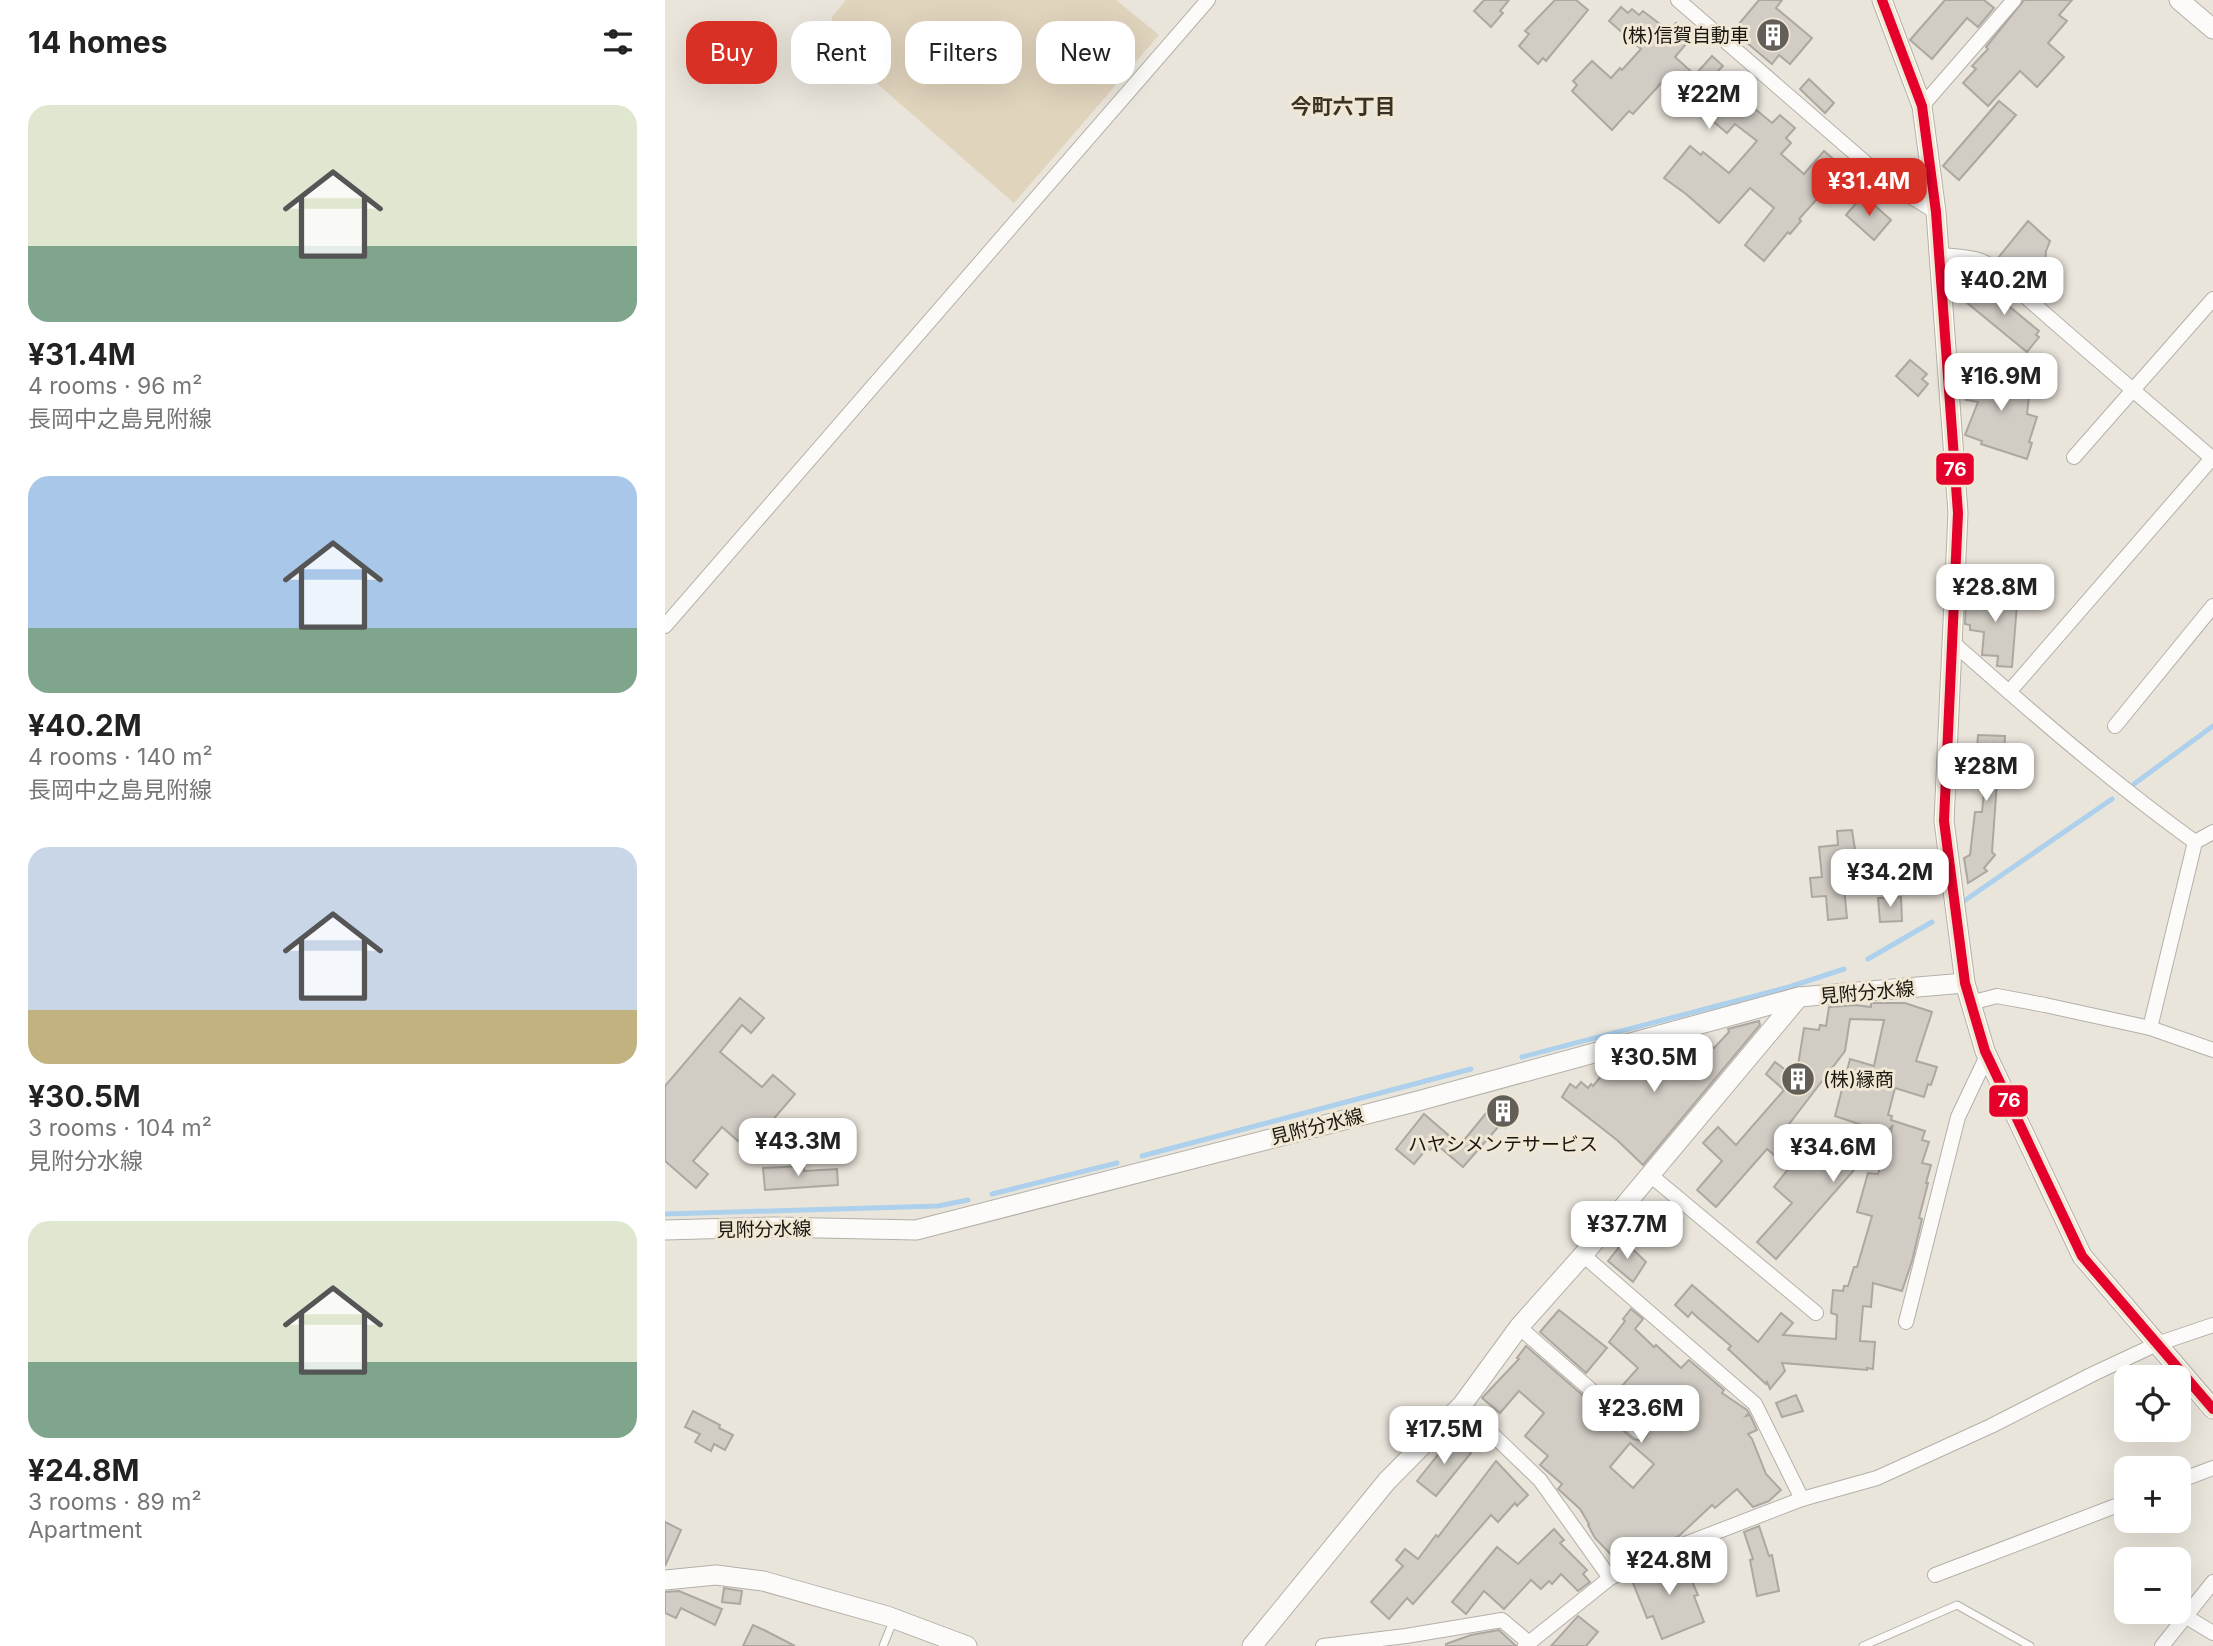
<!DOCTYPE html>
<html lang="en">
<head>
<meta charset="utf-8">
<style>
  body { margin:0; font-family:Inter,"Noto Sans JP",sans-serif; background:#f2f2f2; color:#222; height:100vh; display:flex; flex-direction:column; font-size:26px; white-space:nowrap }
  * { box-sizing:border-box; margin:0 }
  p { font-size:23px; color:#767676 }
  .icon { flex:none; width:38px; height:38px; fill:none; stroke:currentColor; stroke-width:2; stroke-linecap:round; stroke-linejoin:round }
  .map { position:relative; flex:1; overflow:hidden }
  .drawer { display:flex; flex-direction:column; background:#fff; width:665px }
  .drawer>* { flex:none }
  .banner { position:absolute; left:21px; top:21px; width:665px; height:63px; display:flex; gap:14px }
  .fabs { position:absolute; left:1449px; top:1365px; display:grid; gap:14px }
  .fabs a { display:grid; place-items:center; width:77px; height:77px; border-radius:14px; background:#fff; box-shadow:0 7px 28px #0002; font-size:35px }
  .price { position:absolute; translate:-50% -60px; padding:0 16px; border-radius:14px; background:#fff; color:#222; font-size:23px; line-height:46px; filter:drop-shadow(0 2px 4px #0008) }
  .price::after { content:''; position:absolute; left:50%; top:42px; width:21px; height:16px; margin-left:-10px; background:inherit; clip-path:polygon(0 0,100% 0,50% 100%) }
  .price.on { background:#d93025; color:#fff }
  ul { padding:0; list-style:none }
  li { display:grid; align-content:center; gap:14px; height:371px; padding:0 28px }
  li span { display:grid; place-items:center; height:217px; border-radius:21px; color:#555 }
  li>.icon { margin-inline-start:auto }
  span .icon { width:126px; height:126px; fill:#fffc; stroke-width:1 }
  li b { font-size:30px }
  h2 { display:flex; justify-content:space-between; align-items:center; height:84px; padding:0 28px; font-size:30px }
  .pill { padding:0 24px; border-radius:21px; background:#fff; box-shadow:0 7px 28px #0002; font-size:24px; line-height:63px }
  .pill.on { background:#d93025; color:#fff }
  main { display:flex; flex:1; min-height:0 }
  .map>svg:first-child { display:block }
</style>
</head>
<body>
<main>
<section class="drawer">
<h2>14 homes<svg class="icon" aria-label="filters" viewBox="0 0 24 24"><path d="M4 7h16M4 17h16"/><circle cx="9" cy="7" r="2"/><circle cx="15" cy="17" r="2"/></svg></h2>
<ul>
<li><span style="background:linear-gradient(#dfe7d0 65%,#7fa58c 0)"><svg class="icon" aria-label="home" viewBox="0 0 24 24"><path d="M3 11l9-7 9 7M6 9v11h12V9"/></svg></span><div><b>¥31.4M</b><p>4 rooms · 96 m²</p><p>長岡中之島見附線</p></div></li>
<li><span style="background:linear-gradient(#a9c7e8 70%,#7fa58c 0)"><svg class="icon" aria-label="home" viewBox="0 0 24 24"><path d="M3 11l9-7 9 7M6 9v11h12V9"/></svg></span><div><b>¥40.2M</b><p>4 rooms · 140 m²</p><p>長岡中之島見附線</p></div></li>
<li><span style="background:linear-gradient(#c9d6e8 75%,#c2b280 0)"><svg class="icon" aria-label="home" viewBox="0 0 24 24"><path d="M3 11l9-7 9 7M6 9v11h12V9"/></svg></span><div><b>¥30.5M</b><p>3 rooms · 104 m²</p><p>見附分水線</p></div></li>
<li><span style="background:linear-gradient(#dfe7d0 65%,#7fa58c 0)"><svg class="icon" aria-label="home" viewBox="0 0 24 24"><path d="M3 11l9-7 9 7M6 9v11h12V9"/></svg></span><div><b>¥24.8M</b><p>3 rooms · 89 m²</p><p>Apartment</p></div></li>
</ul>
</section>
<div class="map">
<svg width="1548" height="1646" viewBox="0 0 1548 1646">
  <rect width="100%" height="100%" fill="#eae5db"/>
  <path fill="#e1d4bd" d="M 181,0 L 451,0 L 494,35 L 349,203 L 170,47 L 167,17 Z"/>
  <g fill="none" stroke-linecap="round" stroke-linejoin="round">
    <g stroke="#add0ec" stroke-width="5">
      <path d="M 1469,784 L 1548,726"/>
      <path d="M 1299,901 L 1447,799"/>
      <path d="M 1203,959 L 1267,922"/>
      <path d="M 857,1057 L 1124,987 L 1179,969"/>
      <path d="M 477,1156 L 806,1069"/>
      <path d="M 327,1194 L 452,1163"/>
      <path d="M 0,1214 L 273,1206 L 303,1200"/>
    </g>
  </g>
  <g fill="#d1ccc4" stroke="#aca8a0" stroke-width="2" fill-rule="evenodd">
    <path d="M 819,0 L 844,0 L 835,11 L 838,13 L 826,27 L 809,11 Z"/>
    <path d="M 890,0 L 911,0 L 923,10 L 881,61 L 878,58 L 873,64 L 854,46 L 864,34 L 860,31 Z"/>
    <path d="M 1094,0 L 1117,0 L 1111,8 L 1147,38 L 1125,64 L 1114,55 L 1107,64 L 1068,31 Z"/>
    <path d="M 1280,0 L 1319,0 L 1329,8 L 1313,27 L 1302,18 L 1267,59 L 1245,40 Z"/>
    <path d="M 1359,0 L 1407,0 L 1394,15 L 1402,21 L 1383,43 L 1399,57 L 1372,87 L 1355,71 L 1323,106 L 1298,83 L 1311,69 L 1307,66 L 1323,49 L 1321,47 Z"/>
    <path d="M 956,7 L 963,13 L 967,9 L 974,15 L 978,11 L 1004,31 L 1011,23 L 1027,37 L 1010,57 L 1030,75 L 1047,56 L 1058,66 L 1049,75 L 1107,123 L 1115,115 L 1130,128 L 1121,138 L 1126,143 L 1116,154 L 1139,174 L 1159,151 L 1173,163 L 1164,173 L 1170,179 L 1134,219 L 1136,221 L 1125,234 L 1123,232 L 1099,261 L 1080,245 L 1109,208 L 1085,188 L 1054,223 L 1021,194 L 999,178 L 1025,146 L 1036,155 L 1038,152 L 1064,173 L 1092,141 L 1070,124 L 1062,133 L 999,80 L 968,114 L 964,111 L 947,130 L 907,91 L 912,85 L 908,81 L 927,61 L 946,78 L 955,68 L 957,70 L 976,49 L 944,21 Z"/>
    <path d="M 1144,79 L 1169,103 L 1160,113 L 1135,89 Z"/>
    <path d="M 1334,101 L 1351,115 L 1294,180 L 1278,166 Z"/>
    <path d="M 1198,195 L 1226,220 L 1209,240 L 1181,215 Z"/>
    <path d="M 1363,221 L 1385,241 L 1381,251 L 1380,268 L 1365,285 L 1333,258 Z"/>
    <path d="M 1316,283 L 1374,331 L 1371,335 L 1374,337 L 1362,352 L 1301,302 Z"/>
    <path d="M 1245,360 L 1262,374 L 1257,379 L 1263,384 L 1253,396 L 1231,376 Z"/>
    <path d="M 1304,372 L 1366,379 L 1362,414 L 1372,417 L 1364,442 L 1367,443 L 1362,459 L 1316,444 L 1317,441 L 1300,435 L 1313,402 L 1301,400 Z"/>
    <path d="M 1328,590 L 1353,592 L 1347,667 L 1332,666 L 1333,656 L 1317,655 L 1319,632 L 1305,630 L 1305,625 L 1300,624 L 1301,601 L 1307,602 L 1308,597 L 1327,599 Z"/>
    <path d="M 1313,735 L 1340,736 L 1337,782 L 1332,782 L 1327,852 L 1330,855 L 1319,868 L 1322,871 L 1303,883 L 1299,858 L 1305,855 L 1310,812 L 1317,812 L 1320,781 L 1310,780 Z"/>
    <path d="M 1187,830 L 1191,856 L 1182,857 L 1185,887 L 1179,887 L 1182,918 L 1163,920 L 1161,896 L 1147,897 L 1145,878 L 1157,877 L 1154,847 L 1173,845 L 1172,831 Z"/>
    <path d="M 1236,897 L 1237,921 L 1215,922 L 1213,898 Z"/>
    <path d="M 75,998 L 99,1018 L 86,1033 L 77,1025 L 55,1052 L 97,1087 L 108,1075 L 130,1094 L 93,1137 L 83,1129 L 73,1141 L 57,1127 L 28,1161 L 43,1174 L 31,1188 L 0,1161 L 0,1086 Z"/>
    <path d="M 1206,1003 L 1240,1003 L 1267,1012 L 1251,1061 L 1272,1067 L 1266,1085 L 1263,1084 L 1259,1097 L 1230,1088 L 1223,1115 L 1227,1116 L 1226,1120 L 1260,1131 L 1257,1140 L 1264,1142 L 1257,1163 L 1266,1165 L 1261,1183 L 1263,1183 L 1254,1218 L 1257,1219 L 1247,1261 L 1237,1291 L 1208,1283 L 1206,1307 L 1198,1306 L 1195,1341 L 1210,1342 L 1208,1369 L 1202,1368 L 1202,1370 L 1117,1363 L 1120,1371 L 1105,1389 L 1102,1382 L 1101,1384 L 1063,1349 L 1066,1346 L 1032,1317 L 1027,1312 L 1023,1317 L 1010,1305 L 1027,1285 L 1093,1342 L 1116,1313 L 1128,1323 L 1118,1335 L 1171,1339 L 1172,1315 L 1166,1313 L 1168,1290 L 1178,1291 L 1179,1286 L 1183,1286 L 1189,1267 L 1192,1267 L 1207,1216 L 1192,1212 L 1203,1173 L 1213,1174 L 1228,1125 L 1221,1133 L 1170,1116 L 1185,1059 L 1209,1066 L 1219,1020 L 1185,1019 L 1180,1051 L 1121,1128 L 1162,1163 L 1170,1154 L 1189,1170 L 1111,1259 L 1092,1242 L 1127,1203 L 1109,1187 L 1124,1168 L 1102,1149 L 1051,1207 L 1032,1190 L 1057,1161 L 1038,1143 L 1053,1127 L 1071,1145 L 1119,1090 L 1101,1074 L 1110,1062 L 1131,1078 L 1139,1028 L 1154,1030 L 1155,1025 L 1161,1026 L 1164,1007 L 1190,1005 L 1206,1007 Z"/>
    <path d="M 1094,1021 L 1095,1025 L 978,1165 L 952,1140 L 897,1097 L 905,1084 L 911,1088 L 916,1082 L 923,1088 L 926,1084 L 928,1086 L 950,1060 L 970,1076 L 988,1055 L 1000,1065 L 1006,1057 L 1015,1065 L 1019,1061 L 1024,1065 L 1042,1042 L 1049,1048 L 1064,1032 L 1063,1029 Z"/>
    <path d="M 836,1095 L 854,1111 L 840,1127 L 838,1124 L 835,1127 L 834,1126 L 798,1167 L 770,1143 L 765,1150 L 762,1148 L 749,1164 L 731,1149 L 759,1114 L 795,1145 Z"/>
    <path d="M 139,1166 L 139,1171 L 172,1169 L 173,1185 L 100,1190 L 98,1168 Z"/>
    <path d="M 970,1222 L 980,1232 L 970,1242 L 960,1232 Z"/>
    <path d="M 959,1241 L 981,1262 L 968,1282 L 943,1261 Z"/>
    <path d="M 966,1309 L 978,1319 L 970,1329 L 989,1347 L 991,1345 L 1016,1368 L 1024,1360 L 1059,1390 L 1057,1393 L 1082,1410 L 1084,1413 L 1081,1416 L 1085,1415 L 1092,1430 L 1083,1434 L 1087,1439 L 1101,1474 L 1116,1490 L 1104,1501 L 1088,1507 L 1072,1489 L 1050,1508 L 1047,1505 L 1014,1536 L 959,1560 L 956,1554 L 951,1560 L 930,1538 L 923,1525 L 924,1524 L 915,1509 L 893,1489 L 897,1484 L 875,1465 L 883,1456 L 860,1436 L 879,1413 L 854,1391 L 835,1413 L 817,1398 L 854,1359 L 852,1358 L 861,1346 L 968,1439 L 978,1441 L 983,1433 L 981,1425 L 948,1396 L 973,1368 L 944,1342 L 960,1321 L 958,1319 ZM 965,1443 L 989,1464 L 968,1488 L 945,1467 Z"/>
    <path d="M 894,1310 L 942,1348 L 921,1373 L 875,1332 Z"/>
    <path d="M 1131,1395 L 1138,1411 L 1117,1417 L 1111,1403 Z"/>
    <path d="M 28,1411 L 55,1425 L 54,1428 L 68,1435 L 60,1450 L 49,1444 L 46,1451 L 30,1442 L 35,1434 L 20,1427 Z"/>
    <path d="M 788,1436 L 806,1453 L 771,1496 L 752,1481 Z"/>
    <path d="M 831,1461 L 863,1495 L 852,1506 L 850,1503 L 833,1522 L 826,1515 L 748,1604 L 742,1598 L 724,1619 L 706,1602 L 738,1566 L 731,1560 L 740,1549 L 753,1559 L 771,1535 L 773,1537 Z"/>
    <path d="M 0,1522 L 16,1530 L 0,1566 Z"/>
    <path d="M 1094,1526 L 1104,1556 L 1107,1555 L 1114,1591 L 1092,1596 L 1085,1560 L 1088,1559 L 1079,1532 Z"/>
    <path d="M 889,1529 L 899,1540 L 895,1543 L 922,1570 L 918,1574 L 925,1582 L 913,1591 L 896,1574 L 887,1584 L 884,1581 L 876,1589 L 866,1580 L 839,1609 L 819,1591 L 801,1614 L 787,1602 L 832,1547 L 853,1564 Z"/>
    <path d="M 1016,1556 L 1033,1595 L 1029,1596 L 1039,1622 L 997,1639 L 988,1616 L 982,1618 L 966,1578 Z"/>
    <path d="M 59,1588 L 77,1591 L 75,1604 L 57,1602 Z"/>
    <path d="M 14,1591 L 57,1609 L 50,1625 L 16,1608 L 11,1618 L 0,1613 L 0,1592 Z"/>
    <path d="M 913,1616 L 933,1632 L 921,1646 L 886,1646 Z"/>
    <path d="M 88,1625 L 99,1630 L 130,1646 L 78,1646 Z"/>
    <path d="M 834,1630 L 851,1646 L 781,1646 L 781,1644 L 806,1635 Z"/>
  </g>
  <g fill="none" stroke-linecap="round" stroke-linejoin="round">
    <g stroke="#b4b0a8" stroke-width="9">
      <g id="lane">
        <path d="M 218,1646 L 229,1619"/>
        <path d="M 1198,1646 L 1292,1605 L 1365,1646"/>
      </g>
    </g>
    <g stroke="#b4b0a8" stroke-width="16">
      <g id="street">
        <path d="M 1013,0 L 1224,183 L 1271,212"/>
        <path d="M 1257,106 L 1349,0"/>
        <path d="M 1274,255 C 1306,257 1323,257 1344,282 C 1411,342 1480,400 1548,459"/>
        <path d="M 1409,457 L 1548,299"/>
        <path d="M 0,626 L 543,0"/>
        <path d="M 1286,641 C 1365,711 1444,780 1530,842"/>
        <path d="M 1344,692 L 1548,457"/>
        <path d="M 1450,726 L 1548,606"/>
        <path d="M 1305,1003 L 1332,996 L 1380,1005 L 1485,1028 L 1548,1050"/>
        <path d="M 1485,1028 L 1530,842 L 1548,832"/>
        <path d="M 984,1174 L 1151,1313"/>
        <path d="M 918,1255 L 1090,1404 L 1137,1499"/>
        <path d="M 1241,1322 L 1293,1117 L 1322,1056"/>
        <path d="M 854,1327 L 974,1432"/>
        <path d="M 797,1405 L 875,1480 L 945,1578"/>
        <path d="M 1514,1481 L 1548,1468"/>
        <path d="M 1270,1575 L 1461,1502"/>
        <path d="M 1520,1616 L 1548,1633"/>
        <path d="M 658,1646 L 741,1636 L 837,1620 L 863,1642"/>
        <path d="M 860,1646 L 945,1578 L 989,1556 L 1137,1499 L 1212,1478 L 1326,1426 L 1428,1374 L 1492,1344 L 1548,1325"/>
        <path d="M 1497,1646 L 1548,1582"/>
      </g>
    </g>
    <g stroke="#b4b0a8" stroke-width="21">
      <g id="secondary">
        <path d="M 1217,0 L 1257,106 L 1271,212 L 1293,513 L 1279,821 L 1300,983 L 1320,1051 L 1417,1256 L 1548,1409"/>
        <path d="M 1514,0 L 1548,29"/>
        <path d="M 0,1230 L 109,1227 L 251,1230 L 753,1101 L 1134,997 L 1300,983"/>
        <path d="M 0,1580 L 51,1575 L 98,1581 L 222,1616 L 302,1646"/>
        <path d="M 587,1646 L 722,1481 L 797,1405 L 854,1327 L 918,1255 L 1134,997"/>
      </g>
    </g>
    <use href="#lane" stroke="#fcfbfa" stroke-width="7"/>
    <use href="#street" stroke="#fcfbfa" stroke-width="14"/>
    <use href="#secondary" stroke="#fcfbfa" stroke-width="19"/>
    <g stroke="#f0e7d5" stroke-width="16">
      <path id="bus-1" d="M 1217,0 L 1257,106 L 1271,212 L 1293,513 L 1279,821 L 1300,983 L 1320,1051 L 1417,1256 L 1548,1409"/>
    </g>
    <use href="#bus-1" stroke="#e4002b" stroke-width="10"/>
  </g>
  <defs>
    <g id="building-disc" transform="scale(1.75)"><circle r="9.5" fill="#635e57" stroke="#f0e7d5"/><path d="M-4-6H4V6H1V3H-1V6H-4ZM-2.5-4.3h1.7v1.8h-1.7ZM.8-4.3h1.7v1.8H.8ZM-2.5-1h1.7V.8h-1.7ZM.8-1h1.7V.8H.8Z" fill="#fff"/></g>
  </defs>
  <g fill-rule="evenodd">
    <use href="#building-disc" x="1108" y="35"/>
    <use href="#building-disc" x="1133" y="1079"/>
    <use href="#building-disc" x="838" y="1111"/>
  </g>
  <g text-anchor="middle" stroke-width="6" stroke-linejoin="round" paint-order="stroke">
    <g font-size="19" fill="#1a1610" stroke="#f0e7d5" text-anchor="end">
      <text x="1084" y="42">(株)信賀自動車</text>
      <text x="1158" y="1086" text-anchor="start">(株)縁商</text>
      <text x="838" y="1151" text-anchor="middle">ハヤシメンテサービス</text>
    </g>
    <g font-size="19" fill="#1a1610" stroke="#f0e7d5">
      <text transform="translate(1202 992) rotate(-5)" y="7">見附分水線</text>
      <text transform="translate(652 1126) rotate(-14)" y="7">見附分水線</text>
      <text transform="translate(99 1229) rotate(-1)" y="7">見附分水線</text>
    </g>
    <g font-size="21" font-weight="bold" fill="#3a3325" stroke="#f0e7d5">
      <text x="678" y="114">今町六丁目</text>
    </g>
  </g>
  <g stroke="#f0e7d5" stroke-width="2.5">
    <rect x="1270" y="452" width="40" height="34" rx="7" fill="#e4002b"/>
    <rect x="1323" y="1084" width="41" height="34" rx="7" fill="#e4002b"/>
  </g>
  <g font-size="19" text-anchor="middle" font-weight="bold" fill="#fff">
    <text x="1290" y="476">76</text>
    <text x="1344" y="1107">76</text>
  </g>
</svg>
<div class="fabs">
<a><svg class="icon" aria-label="locate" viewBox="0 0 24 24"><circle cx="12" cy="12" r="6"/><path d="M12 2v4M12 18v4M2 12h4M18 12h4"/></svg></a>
<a>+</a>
<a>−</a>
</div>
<b class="price" style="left:1044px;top:131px">¥22M</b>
<b class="price on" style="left:1204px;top:218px">¥31.4M</b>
<b class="price" style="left:1339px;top:317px">¥40.2M</b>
<b class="price" style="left:1336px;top:413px">¥16.9M</b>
<b class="price" style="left:1330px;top:624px">¥28.8M</b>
<b class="price" style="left:1321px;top:803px">¥28M</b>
<b class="price" style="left:1225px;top:909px">¥34.2M</b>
<b class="price" style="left:989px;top:1094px">¥30.5M</b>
<b class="price" style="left:133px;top:1178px">¥43.3M</b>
<b class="price" style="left:1168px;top:1184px">¥34.6M</b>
<b class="price" style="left:962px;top:1261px">¥37.7M</b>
<b class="price" style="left:976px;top:1445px">¥23.6M</b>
<b class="price" style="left:779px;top:1466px">¥17.5M</b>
<b class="price" style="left:1004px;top:1597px">¥24.8M</b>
<div class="banner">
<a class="pill on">Buy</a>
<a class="pill">Rent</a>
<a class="pill">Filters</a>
<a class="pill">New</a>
</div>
</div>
</main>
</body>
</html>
